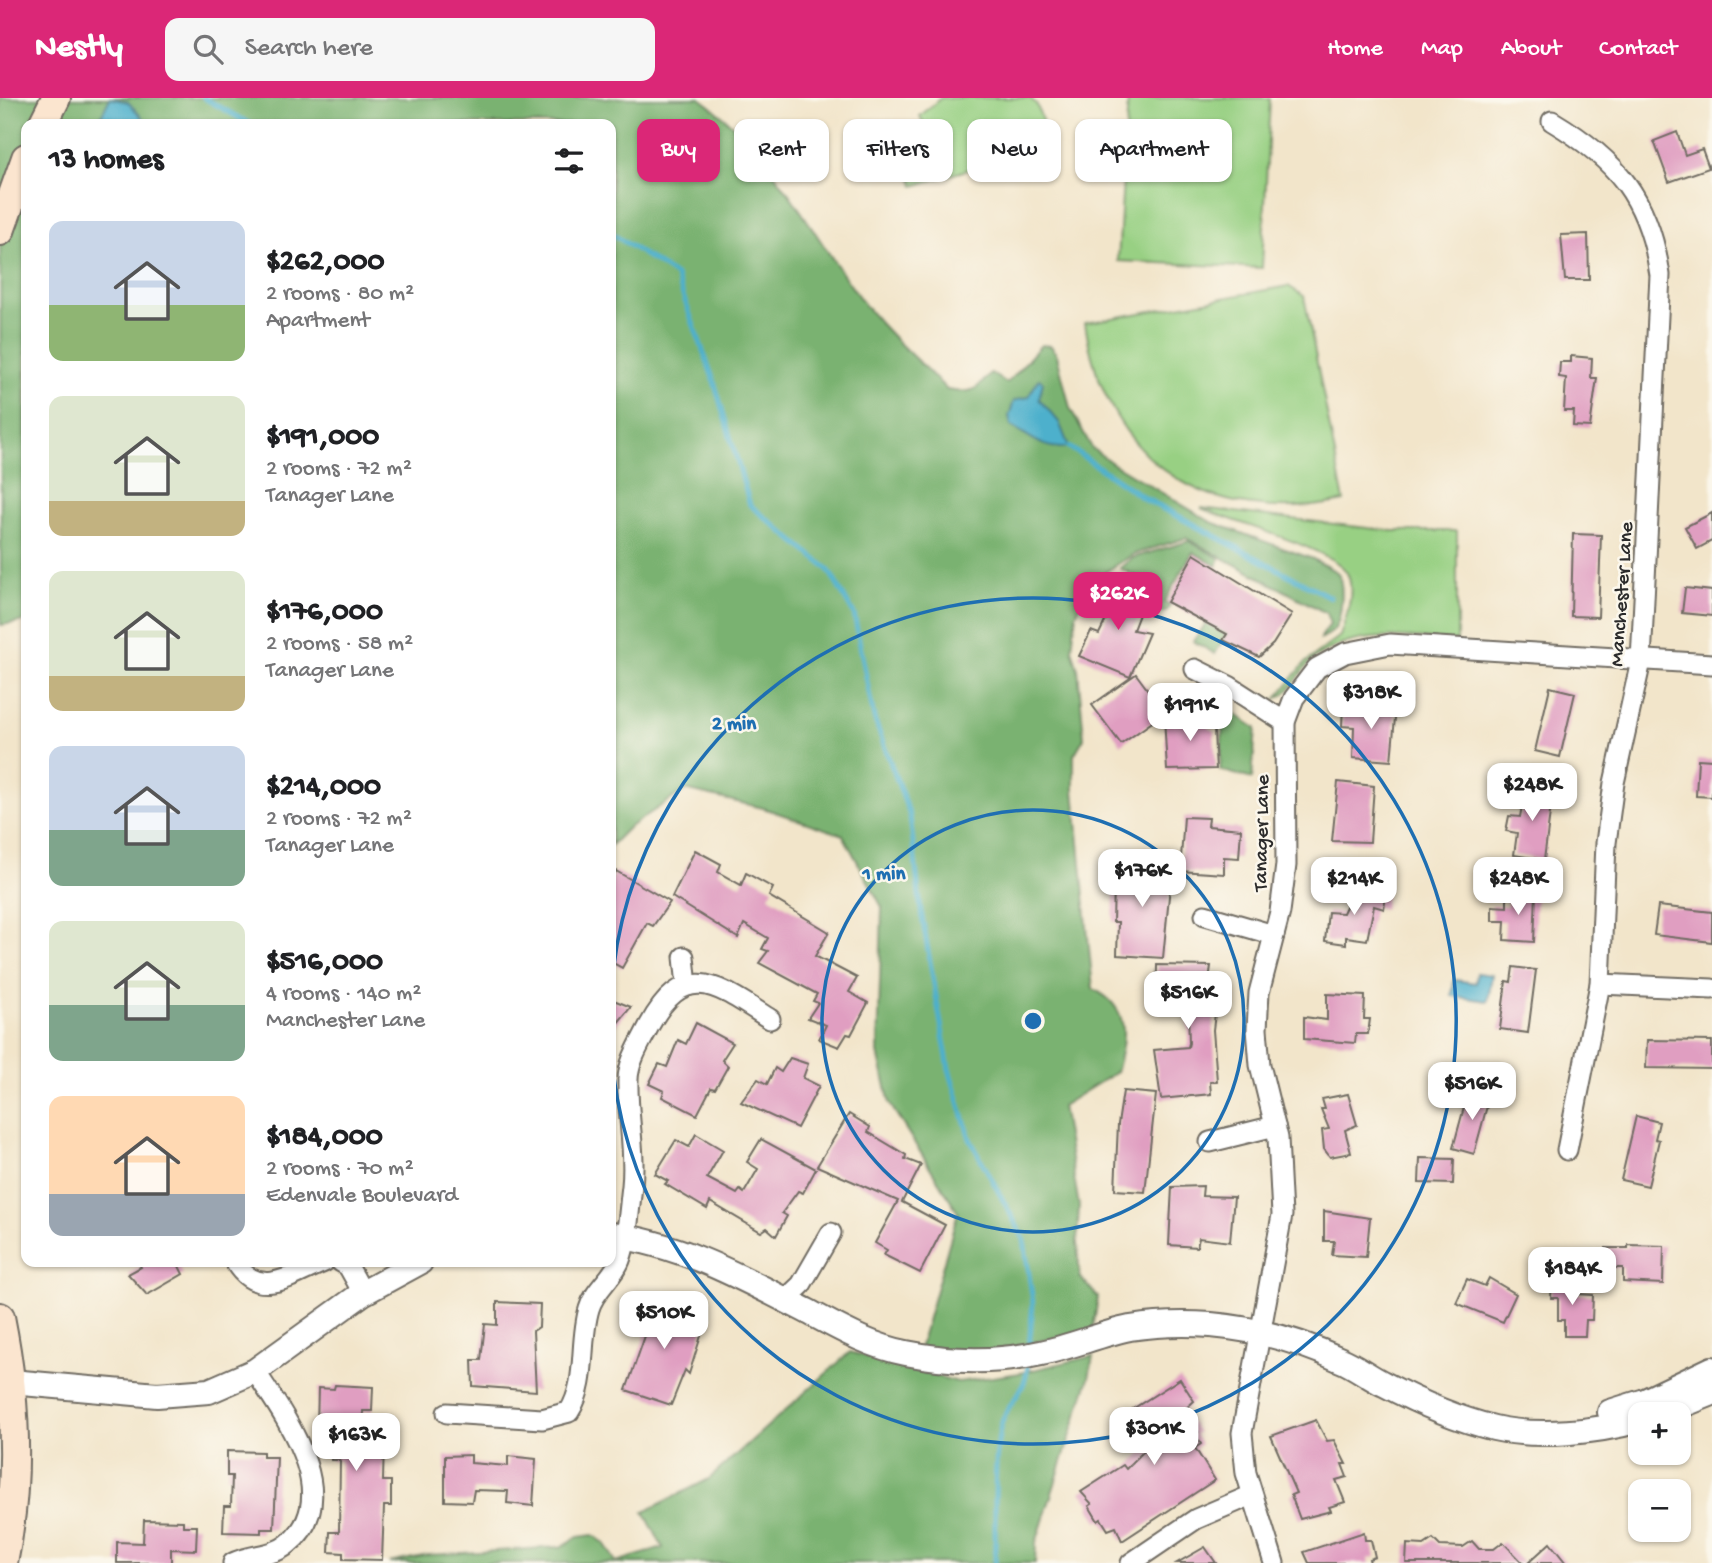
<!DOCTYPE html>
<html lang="en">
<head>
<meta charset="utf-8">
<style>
  body { margin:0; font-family:"Gochi Hand",sans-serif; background:#f6f6f6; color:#202124; height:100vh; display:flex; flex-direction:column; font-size:26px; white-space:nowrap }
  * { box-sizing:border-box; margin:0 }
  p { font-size:23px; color:#757577 }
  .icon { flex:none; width:38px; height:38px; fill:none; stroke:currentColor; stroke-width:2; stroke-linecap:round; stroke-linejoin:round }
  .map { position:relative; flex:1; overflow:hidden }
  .side { position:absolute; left:21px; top:21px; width:595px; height:1148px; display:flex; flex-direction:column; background:#fff; border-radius:14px; box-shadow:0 2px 5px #0004 }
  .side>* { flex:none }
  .top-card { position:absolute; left:637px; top:21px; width:665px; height:63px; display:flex; gap:14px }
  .buttons { position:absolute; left:1628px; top:1304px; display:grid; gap:14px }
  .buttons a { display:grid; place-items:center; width:63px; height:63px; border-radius:14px; background:#fff; box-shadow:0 2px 5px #0004; font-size:35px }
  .price { position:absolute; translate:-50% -60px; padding:0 16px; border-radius:14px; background:#fff; color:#222; font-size:23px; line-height:46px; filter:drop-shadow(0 2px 4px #0008) }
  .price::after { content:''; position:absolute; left:50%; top:42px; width:21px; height:16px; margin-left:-10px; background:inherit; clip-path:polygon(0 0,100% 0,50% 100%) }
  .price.on { background:#db2777; color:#fff }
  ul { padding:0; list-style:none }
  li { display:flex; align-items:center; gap:21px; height:175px; padding:0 28px }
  li span { display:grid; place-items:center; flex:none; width:196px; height:140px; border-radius:14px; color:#555 }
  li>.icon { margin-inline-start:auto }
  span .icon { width:84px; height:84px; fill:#fffc; stroke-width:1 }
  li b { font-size:30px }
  h2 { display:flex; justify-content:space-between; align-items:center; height:84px; padding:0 28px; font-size:30px }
  .pill { padding:0 24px; border-radius:14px; background:#fff; box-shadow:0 2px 5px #0004; font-size:24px; line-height:63px }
  .pill.on { background:#db2777; color:#fff }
  header { display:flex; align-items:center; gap:42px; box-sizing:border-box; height:98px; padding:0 35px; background:#db2777; color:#fff }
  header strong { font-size:33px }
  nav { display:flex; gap:38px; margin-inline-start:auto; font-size:24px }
  .search { width:490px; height:63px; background:#f6f6f6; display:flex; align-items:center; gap:18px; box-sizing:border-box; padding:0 24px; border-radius:14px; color:#757577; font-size:26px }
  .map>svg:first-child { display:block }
</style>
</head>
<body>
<header>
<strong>Nestly</strong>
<div class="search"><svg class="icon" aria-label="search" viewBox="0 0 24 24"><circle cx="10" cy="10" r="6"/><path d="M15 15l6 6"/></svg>Search here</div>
<nav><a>Home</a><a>Map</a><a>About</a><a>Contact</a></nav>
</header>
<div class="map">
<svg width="1712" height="1465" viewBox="0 0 1712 1465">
  <rect width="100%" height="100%" fill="#fbf7ec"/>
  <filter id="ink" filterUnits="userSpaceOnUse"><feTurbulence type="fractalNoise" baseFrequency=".0143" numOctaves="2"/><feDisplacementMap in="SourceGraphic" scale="14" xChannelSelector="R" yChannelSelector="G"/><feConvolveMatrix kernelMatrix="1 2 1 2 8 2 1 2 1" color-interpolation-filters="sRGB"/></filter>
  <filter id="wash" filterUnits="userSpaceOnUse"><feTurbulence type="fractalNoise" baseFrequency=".00686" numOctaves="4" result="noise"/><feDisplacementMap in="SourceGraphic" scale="28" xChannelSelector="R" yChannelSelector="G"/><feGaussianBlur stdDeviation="1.57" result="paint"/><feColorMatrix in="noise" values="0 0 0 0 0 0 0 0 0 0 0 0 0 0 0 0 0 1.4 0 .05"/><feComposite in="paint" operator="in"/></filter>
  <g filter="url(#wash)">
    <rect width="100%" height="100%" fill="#f2e5ca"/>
    <g fill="#98d083" stroke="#627e57" stroke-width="2">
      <path d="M 941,0 L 1030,0 L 1037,7 L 1050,47 L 914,88 L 903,51 L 917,48 L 929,37 L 920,18 Z"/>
      <path d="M 1128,0 L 1270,0 L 1262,170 L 1118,163 Z"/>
      <path d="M 1288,188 L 1304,198 L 1344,403 C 1207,431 1106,364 1085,225 Z"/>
      <path d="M 1201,410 L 1392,433 L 1457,433 L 1457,543 C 1410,540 1355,530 1314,561 C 1300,572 1292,594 1277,600 L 1305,565 L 1340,538 C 1346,520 1356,493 1347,475 C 1336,452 1229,423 1201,410 Z"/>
    </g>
    <g fill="#7ab271" stroke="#526e4e" stroke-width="2">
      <path d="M 0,0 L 700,0 C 770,50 809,131 859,199 C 883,233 918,262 947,292 C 969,296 978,293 990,275 L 1007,285 L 1041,247 L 1051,248 L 1057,257 L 1070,310 L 1092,350 L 1112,365 L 1211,424 L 1313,461 L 1337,474 C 1345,485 1342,521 1334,532 C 1331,536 1324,539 1319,542 L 1330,526 L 1326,515 L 1186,440 L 1134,456 L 1107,473 L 1089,491 L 1076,516 L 1072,551 L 1078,571 L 1084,640 L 1074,657 L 1074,692 L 1093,891 C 1131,909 1126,941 1116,974 L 1062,1008 L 1079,1108 L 1077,1145 L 1080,1179 L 1098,1199 L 1093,1232 L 914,1269 L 958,1114 L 890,1006 L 878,955 L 882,809 L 843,737 L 763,710 L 685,692 L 628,730 L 611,747 L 611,26 L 26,26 L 26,523 L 1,527 Z"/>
      <path d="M 1189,443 L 1220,460 L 1217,468 L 1193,454 L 1164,504 L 1170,508 L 1166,514 L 1158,514 L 1146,506 L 1152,487 L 1120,470 L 1132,460 Z"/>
      <path d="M 1214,515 L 1232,527 L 1215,556 L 1193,543 Z"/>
      <path d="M 1224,609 L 1256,630 L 1252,681 L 1220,672 Z"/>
      <path d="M 850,1254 L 958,1284 L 1020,1275 L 1093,1258 L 1089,1280 L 1036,1445 L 1035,1465 L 389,1465 L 428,1457 L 560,1449 L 578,1439 L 593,1437 L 604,1445 L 616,1464 L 663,1450 L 644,1414 L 709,1381 Z"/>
    </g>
    <g fill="#4db0cc" stroke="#3c6e7c" stroke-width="2">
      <path d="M 110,0 L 128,4 L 148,26 L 97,26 Z"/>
      <path d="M 1039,281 L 1043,284 L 1039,301 L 1059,324 L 1069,349 C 1046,354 1031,339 1011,328 L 1009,318 L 1014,303 L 1028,299 Z"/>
      <path d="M 1477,875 L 1492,877 L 1488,903 L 1452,898 L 1454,882 L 1476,885 Z"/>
    </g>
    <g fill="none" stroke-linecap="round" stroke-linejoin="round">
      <g stroke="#4db0cc" stroke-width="5">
        <path d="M 204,0 L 250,26"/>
        <path d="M 611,135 L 676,178 L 714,283 L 750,407 L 828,471 L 854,516 L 874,620 L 910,718 L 921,813 L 949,971 L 970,1041 L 1024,1141 L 1033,1205 L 1029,1249"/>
        <path d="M 1069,349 L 1145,400 L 1330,499 L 1144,401 Z"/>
        <path d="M 995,1465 C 996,1427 992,1358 1002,1324 C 1010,1299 1025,1299 1028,1265"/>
      </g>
    </g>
    <g id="blocks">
      <g fill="#e09ec1">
        <path d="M 1677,34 L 1685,57 L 1702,51 L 1709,70 L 1669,84 L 1654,43 Z"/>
        <path d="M 1588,136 L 1589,182 L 1565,182 L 1561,137 Z"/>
        <path d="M 1571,258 L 1592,260 L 1591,280 L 1597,280 L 1590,329 L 1573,328 L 1574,313 L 1564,313 L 1566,280 L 1559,279 L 1560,264 L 1571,264 Z"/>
        <path d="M 1712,415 L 1712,443 L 1697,451 L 1685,429 Z"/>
        <path d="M 1573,436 L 1601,437 L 1598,519 L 1571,518 Z"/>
        <path d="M 1194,456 L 1292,516 L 1273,546 L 1259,559 L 1223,542 L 1227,536 L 1167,504 Z"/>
        <path d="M 1111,482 L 1146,498 L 1133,532 L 1149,535 L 1130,579 L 1079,558 L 1091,533 L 1099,536 L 1111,511 L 1102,505 Z"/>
        <path d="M 1685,490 L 1712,493 L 1712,518 L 1682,515 Z"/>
        <path d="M 1136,576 L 1165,615 L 1121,646 L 1092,607 Z"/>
        <path d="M 1550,589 L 1575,595 L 1560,659 L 1535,653 Z"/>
        <path d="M 1343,608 L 1396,609 L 1391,663 L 1353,660 L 1354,629 L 1342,628 Z"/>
        <path d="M 1209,616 L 1209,630 L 1214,632 L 1216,671 L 1167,672 L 1164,618 Z"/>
        <path d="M 1698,661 L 1712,662 L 1712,699 L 1696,698 Z"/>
        <path d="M 1338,684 L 1374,688 L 1370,744 L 1332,743 Z"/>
        <path d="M 1526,686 L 1553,691 L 1544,762 L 1514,757 L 1517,735 L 1506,733 L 1509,718 L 1520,719 Z"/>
        <path d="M 1184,719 L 1209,720 L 1208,728 L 1241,731 L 1239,760 L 1224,759 L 1224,776 L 1180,773 Z"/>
        <path d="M 695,752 L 721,766 L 718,774 L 741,787 L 746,775 L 773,790 L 769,798 L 829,834 L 815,858 L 857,880 L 849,894 L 868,905 L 851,937 L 847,936 L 839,949 L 819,941 L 826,927 L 808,920 L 818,905 L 813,903 L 817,896 L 759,865 L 768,853 L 762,851 L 768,840 L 744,826 L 738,840 L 672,799 Z"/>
        <path d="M 1119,765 L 1172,767 L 1163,860 L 1117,857 L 1118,824 L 1113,824 L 1114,788 L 1118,788 Z"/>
        <path d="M 616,773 L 670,804 L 653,828 L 647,825 L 622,870 L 611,864 L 611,783 Z"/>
        <path d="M 1347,792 L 1386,797 L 1384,811 L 1374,808 L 1367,842 L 1346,839 L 1346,846 L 1325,843 L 1328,814 L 1343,815 L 1349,802 L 1345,801 Z"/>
        <path d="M 1507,794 L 1536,796 L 1534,844 L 1504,842 L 1505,823 L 1492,823 L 1492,808 L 1507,809 Z"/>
        <path d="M 1658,808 L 1712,814 L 1712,844 L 1654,837 Z"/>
        <path d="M 1157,867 L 1211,868 L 1209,883 L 1219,883 L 1213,932 L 1217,983 L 1210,984 L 1211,996 L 1161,1001 L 1154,952 L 1188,949 L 1189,945 L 1188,913 L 1156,910 Z"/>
        <path d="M 1513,869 L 1536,872 L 1528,935 L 1500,931 L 1506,883 L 1511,884 Z"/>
        <path d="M 1327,896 L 1365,898 L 1364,921 L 1370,921 L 1368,936 L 1356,936 L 1355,945 L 1304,941 L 1304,919 L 1327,922 Z"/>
        <path d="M 611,901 L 631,909 L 611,933 Z"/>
        <path d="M 696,925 L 733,945 L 722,962 L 728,968 L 715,991 L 711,990 L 697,1017 L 662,999 L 664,993 L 649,986 L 659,966 L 667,969 L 678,942 L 686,946 Z"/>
        <path d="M 1647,942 L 1712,943 L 1712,971 L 1646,970 Z"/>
        <path d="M 790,960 L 808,966 L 803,980 L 819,988 L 797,1030 L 741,1004 L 758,981 L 767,986 L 775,970 L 781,974 Z"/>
        <path d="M 1469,991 L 1490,997 L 1474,1056 L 1453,1050 Z"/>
        <path d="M 1123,993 L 1156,996 L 1145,1094 L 1115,1092 L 1118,1026 Z"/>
        <path d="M 1348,996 L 1357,1027 L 1345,1032 L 1351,1055 L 1330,1059 L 1324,1051 L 1322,1032 L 1329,1031 L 1321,1011 L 1325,1011 L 1322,1001 Z"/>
        <path d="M 849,1016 L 870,1029 L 868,1034 L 906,1057 L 905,1061 L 921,1067 L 902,1104 L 945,1127 L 920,1175 L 884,1157 L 887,1152 L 875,1145 L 898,1103 L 817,1068 Z"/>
        <path d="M 1636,1018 L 1659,1024 L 1655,1041 L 1659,1042 L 1648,1088 L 1621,1082 Z"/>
        <path d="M 696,1036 L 723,1052 L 707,1080 L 737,1096 L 740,1092 L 744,1095 L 758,1071 L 747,1064 L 761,1041 L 816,1071 L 803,1095 L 798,1093 L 782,1115 L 787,1118 L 776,1138 L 767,1130 L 761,1134 L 710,1104 L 707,1111 L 665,1086 L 668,1083 L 655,1076 L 676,1042 L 689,1049 Z"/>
        <path d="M 1420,1060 L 1454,1061 L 1453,1086 L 1419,1085 Z"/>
        <path d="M 1203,1088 L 1202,1098 L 1234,1099 L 1230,1144 L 1199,1140 L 1197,1149 L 1169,1147 L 1172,1089 Z"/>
        <path d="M 1324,1113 L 1370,1120 L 1366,1159 L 1332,1157 L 1334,1143 L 1324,1143 Z"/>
        <path d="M 1628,1147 L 1664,1148 L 1663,1186 L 1623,1184 L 1623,1170 L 1605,1170 L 1606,1150 L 1628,1150 Z"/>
        <path d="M 138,1164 L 177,1164 L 183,1176 L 147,1197 L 128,1176 L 141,1169 Z"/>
        <path d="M 1489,1180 L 1516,1196 L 1503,1224 L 1456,1205 L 1467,1181 L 1485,1188 Z"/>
        <path d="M 1552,1181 L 1570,1181 L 1570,1189 L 1578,1190 L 1578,1196 L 1593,1197 L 1592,1222 L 1586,1222 L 1585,1238 L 1564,1238 L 1564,1222 L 1558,1222 L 1558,1200 L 1551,1200 Z"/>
        <path d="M 645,1202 L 706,1222 L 689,1276 L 685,1272 L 671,1307 L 626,1292 L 646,1235 L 636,1234 Z"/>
        <path d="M 497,1204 L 540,1206 L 539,1229 L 533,1233 L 536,1293 L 473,1288 L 472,1262 L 481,1262 L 485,1226 L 497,1227 Z"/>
        <path d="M 1180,1281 L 1194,1303 L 1183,1313 L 1198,1334 L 1195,1336 L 1201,1346 L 1195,1350 L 1215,1382 L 1122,1443 L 1116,1429 L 1108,1432 L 1101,1421 L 1098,1423 L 1089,1408 L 1092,1406 L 1081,1394 L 1123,1367 L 1126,1371 L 1146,1351 L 1138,1342 L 1146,1335 L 1131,1312 Z"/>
        <path d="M 335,1287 L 373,1289 L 372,1313 L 363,1313 L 362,1342 L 384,1343 L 383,1383 L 391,1383 L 391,1408 L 384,1408 L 382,1462 L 343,1461 L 343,1455 L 329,1454 L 330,1434 L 339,1434 L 340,1362 L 331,1362 L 332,1330 L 317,1329 L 318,1290 L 334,1291 Z"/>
        <path d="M 1316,1322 L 1327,1343 L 1334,1342 L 1346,1366 L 1342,1366 L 1347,1379 L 1336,1382 L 1345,1404 L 1329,1409 L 1331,1413 L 1300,1421 L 1291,1397 L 1296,1395 L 1271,1338 Z"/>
        <path d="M 227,1353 L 263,1354 L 263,1359 L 277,1359 L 274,1431 L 261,1431 L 261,1435 L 223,1434 L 224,1408 L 231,1408 L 232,1378 L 227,1378 Z"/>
        <path d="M 471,1357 L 471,1365 L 508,1368 L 508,1358 L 536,1361 L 533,1408 L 507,1405 L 508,1393 L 474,1392 L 472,1404 L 445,1403 L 445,1358 Z"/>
        <path d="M 144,1422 L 183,1423 L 183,1428 L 197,1428 L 196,1452 L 171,1451 L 171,1465 L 117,1465 L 117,1444 L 143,1445 Z"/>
        <path d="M 1364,1434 L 1365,1442 L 1371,1442 L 1375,1459 L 1369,1461 L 1370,1465 L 1309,1465 L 1304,1454 Z"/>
        <path d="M 1433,1441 L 1440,1448 L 1463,1449 L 1472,1443 L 1479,1451 L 1494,1451 L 1503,1444 L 1523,1465 L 1406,1465 L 1407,1446 L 1424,1447 Z"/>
        <path d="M 1550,1445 L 1566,1465 L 1528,1465 Z"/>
        <path d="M 1205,1449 L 1216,1465 L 1177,1465 Z"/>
      </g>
    </g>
  </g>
  <g filter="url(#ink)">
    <use href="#blocks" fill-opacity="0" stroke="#716c63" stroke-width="2"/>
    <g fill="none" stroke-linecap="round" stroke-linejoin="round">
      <g stroke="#716c63" stroke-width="23">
        <g id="minor">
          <path d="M 1552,23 C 1617,62 1649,100 1660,177 L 1641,563 L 1614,685 L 1606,745 L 1600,886 L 1567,1052"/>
          <path d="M 1195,571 L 1229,588 L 1285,624"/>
          <path d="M 1205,817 L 1274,837"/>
          <path d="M 684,859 L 687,888"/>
          <path d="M 1600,886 L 1712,891"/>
          <path d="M 1210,1044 L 1275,1028"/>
          <path d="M 235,1164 C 258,1203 292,1177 324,1164"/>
          <path d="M 341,1164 L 348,1168 L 363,1195"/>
          <path d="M 785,1202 L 801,1187 L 831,1135"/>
          <path d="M 447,1315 L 542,1321 L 569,1314 C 588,1284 579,1245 589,1211 C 594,1192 613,1180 620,1162 C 628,1141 629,1111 632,1088 C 636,1052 627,1018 628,982 C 628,964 641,944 649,928 C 686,860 718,888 770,921"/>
          <path d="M 233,1465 C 250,1456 273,1459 288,1446 C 346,1400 283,1316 255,1273"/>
          <path d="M 1131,1465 L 1196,1421 L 1252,1397"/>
          <path d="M 1274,1465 L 1246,1375 L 1242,1335 L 1282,1117 L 1278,1040 L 1260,967 L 1257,931 L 1259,895 L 1280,814 L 1286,767 L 1285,624 L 1294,600 L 1317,570 L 1345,555 L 1390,546 L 1712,566"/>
        </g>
      </g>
      <g stroke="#716c63" stroke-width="28">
        <g id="tertiary">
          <path d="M 611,1137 C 682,1146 744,1181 807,1213 C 839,1230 870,1248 906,1255 C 950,1264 997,1265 1041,1255 C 1071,1249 1100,1236 1130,1230 C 1156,1226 1184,1225 1211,1227 C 1257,1231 1300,1243 1341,1262 C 1356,1268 1369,1279 1384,1286 C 1418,1304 1457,1321 1494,1330 C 1539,1340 1596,1334 1640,1322"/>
          <path d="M 11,1284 L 157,1297 L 209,1293 L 255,1273 L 363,1195 L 420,1164"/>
          <path d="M 1610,1314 L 1645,1303 L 1712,1271"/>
          <path d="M 1660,1316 L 1712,1295"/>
        </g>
      </g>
      <g stroke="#716c63" stroke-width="32">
        <g id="secondary">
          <path d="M 43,26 L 56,0"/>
          <path d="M 0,133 L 26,60"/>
          <path d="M 0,1219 C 16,1299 20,1384 3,1465"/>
        </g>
      </g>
      <use href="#minor" stroke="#fff" stroke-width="19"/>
      <use href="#tertiary" stroke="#fff" stroke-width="24"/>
      <use href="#secondary" stroke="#fbe5cf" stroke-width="28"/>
    </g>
  </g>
  <g fill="none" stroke="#1f6fb2" stroke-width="3.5">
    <circle cx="1033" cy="923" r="211"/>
    <path d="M611 897A423 423 0 1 1 611 949"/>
  </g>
  <g text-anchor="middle" stroke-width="5" stroke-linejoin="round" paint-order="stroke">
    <g font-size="21" fill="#2b2b2b" stroke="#fbf7ec">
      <text transform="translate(1620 496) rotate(-86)" y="7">Manchester Lane</text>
      <text transform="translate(1260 735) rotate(-89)" y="7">Tanager Lane</text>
    </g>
  </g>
  <circle cx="1033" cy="923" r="10" fill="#1f6fb2" stroke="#fbf7ec" stroke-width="3.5"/>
  <g font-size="21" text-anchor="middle" font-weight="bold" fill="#1f6fb2" stroke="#fbf7ec" stroke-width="5" stroke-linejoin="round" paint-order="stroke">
    <text x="734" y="631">2 min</text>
    <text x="884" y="781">1 min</text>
  </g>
</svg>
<div class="buttons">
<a>+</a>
<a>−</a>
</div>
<b class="price on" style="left:1118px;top:534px">$262K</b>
<b class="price" style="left:1371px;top:633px">$318K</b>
<b class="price" style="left:1190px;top:645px">$191K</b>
<b class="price" style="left:1532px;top:725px">$248K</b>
<b class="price" style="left:1142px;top:811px">$176K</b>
<b class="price" style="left:1354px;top:819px">$214K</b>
<b class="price" style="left:1518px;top:819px">$248K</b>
<b class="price" style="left:1188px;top:933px">$516K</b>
<b class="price" style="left:1472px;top:1024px">$516K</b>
<b class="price" style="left:1572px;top:1209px">$184K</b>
<b class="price" style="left:664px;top:1253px">$510K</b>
<b class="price" style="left:1154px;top:1369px">$301K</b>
<b class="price" style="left:356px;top:1375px">$163K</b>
<div class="top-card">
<a class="pill on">Buy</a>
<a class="pill">Rent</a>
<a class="pill">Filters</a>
<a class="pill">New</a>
<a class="pill">Apartment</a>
</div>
<section class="side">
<h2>13 homes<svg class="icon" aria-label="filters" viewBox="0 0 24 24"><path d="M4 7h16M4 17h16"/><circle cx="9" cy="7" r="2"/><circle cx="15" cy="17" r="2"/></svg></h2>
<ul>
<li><span style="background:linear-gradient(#c9d6e8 60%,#8fb573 0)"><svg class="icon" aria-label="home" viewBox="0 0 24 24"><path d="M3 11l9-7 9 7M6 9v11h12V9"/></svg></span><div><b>$262,000</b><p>2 rooms · 80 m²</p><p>Apartment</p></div></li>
<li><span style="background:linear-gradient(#dfe7d0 75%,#c2b280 0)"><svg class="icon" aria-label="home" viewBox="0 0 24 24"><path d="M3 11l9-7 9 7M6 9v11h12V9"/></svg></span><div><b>$191,000</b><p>2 rooms · 72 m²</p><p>Tanager Lane</p></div></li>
<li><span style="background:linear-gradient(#dfe7d0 75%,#c2b280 0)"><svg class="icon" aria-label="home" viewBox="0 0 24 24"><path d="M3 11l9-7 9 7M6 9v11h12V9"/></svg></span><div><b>$176,000</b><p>2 rooms · 58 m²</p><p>Tanager Lane</p></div></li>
<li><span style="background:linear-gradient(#c9d6e8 60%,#7fa58c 0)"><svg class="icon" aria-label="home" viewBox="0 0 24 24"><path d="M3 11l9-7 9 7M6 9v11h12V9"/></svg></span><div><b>$214,000</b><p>2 rooms · 72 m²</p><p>Tanager Lane</p></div></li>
<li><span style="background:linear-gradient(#dfe7d0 60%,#7fa58c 0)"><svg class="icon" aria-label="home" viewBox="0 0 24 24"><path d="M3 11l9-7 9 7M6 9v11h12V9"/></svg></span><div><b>$516,000</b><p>4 rooms · 140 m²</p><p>Manchester Lane</p></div></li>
<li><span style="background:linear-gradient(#ffd9b3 70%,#9aa5b1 0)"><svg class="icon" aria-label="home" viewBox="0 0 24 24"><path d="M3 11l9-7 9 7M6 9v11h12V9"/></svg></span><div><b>$184,000</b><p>2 rooms · 70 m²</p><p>Edenvale Boulevard</p></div></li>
</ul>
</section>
</div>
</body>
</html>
